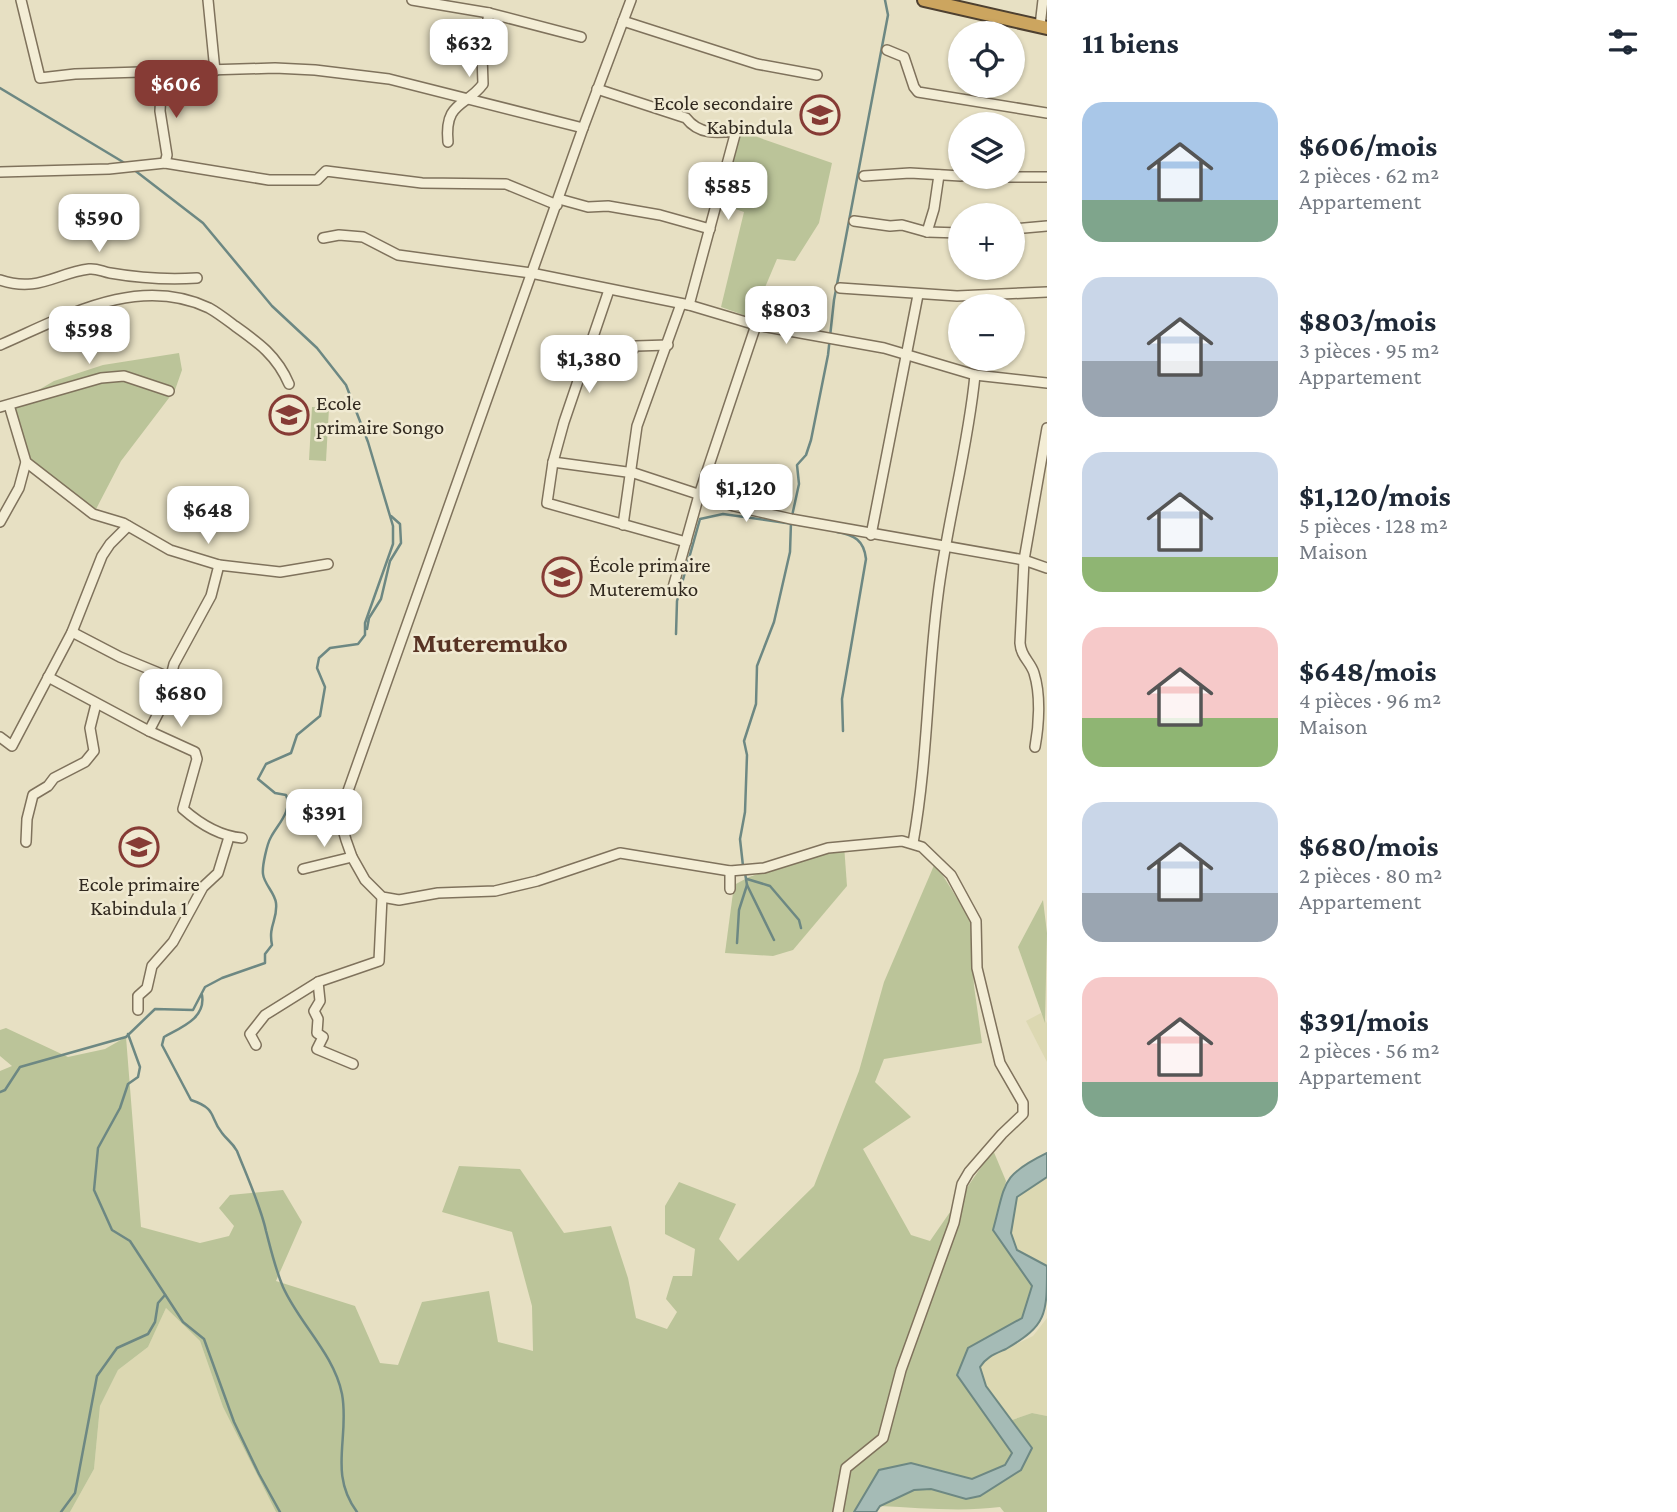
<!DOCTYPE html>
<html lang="fr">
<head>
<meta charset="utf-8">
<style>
  body { margin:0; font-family:"Crimson Pro",serif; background:#f6f6f7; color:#1f2937; height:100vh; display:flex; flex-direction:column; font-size:26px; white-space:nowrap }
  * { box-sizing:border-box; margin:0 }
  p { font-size:23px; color:#747a83 }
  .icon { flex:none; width:38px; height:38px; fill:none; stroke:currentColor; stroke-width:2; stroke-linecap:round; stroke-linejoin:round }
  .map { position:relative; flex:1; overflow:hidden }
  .sheet { display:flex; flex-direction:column; background:#fff; width:630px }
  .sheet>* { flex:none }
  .buttons { position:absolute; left:948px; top:21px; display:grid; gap:14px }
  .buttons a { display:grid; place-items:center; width:77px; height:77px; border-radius:50%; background:#fff; box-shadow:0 2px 5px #0004; font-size:35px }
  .price { position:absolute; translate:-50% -60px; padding:0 16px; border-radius:14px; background:#fff; color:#222; font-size:23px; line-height:46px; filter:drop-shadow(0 2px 4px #0008) }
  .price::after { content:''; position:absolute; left:50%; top:42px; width:21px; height:16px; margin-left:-10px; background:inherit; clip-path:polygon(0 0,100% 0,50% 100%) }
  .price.selected { background:#863b35; color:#fff }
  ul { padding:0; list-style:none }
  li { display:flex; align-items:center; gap:21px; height:175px; padding:0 35px }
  li span { display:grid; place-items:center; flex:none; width:196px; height:140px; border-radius:21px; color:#555 }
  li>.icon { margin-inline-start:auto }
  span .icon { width:84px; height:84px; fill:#fffc; stroke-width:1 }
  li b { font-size:30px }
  h2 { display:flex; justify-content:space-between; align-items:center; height:84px; padding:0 35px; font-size:30px }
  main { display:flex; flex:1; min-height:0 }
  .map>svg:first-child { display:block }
</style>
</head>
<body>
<main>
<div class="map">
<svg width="1047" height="1512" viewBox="0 0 1047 1512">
  <rect width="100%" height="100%" fill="#e7e0c3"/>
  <g fill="#dcd8b2">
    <path d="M 1041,1013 L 1047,1023 L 1047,1062 L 1026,1021 Z"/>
    <path d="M 1047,1177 L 1047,1266 L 1017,1250 L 1011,1233 L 1017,1197 Z"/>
    <path d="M 166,1308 L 200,1341 L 223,1407 L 276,1512 L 70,1512 L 94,1469 L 100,1406 L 118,1370 L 148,1347 Z"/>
    <path d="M 1047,1318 L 1047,1416 L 1032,1413 L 1012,1420 L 986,1386 L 980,1367 L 985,1359 L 1033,1336 Z"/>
  </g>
  <g fill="#bbc499">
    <path d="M 740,131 L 832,163 L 819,223 L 795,261 L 777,259 L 752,318 L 721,307 L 744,212 L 721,204 Z"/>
    <path d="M 179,353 L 182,370 L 175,390 L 121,461 L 94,513 L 29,462 L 11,406 L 54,381 L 103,365 Z"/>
    <path d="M 312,407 L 329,408 L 326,461 L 309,460 Z"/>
    <path d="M 844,845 L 847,886 L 793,950 L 773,956 L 725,953 L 734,885 L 749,877 Z"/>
    <path d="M 935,863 L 970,919 L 974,986 L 982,1043 L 884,1059 L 875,1082 L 911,1117 L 863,1149 L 911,1235 L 930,1241 L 993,1150 L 1006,1181 L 993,1230 L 1032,1286 L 1022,1318 L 968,1348 L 1003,1438 L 1012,1452 L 1005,1465 L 972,1479 L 911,1463 L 879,1470 L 854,1512 L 276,1512 L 223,1407 L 200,1341 L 166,1308 L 148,1347 L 118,1370 L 100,1406 L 94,1469 L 70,1512 L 0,1512 L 0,1071 L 12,1066 L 0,1056 L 0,1030 L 6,1028 L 68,1057 L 105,1049 L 126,1037 L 141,1227 L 200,1243 L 229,1236 L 234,1226 L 219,1208 L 230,1195 L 283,1190 L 302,1222 L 276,1281 L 355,1306 L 380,1363 L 398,1365 L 422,1302 L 489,1291 L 498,1342 L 533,1351 L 532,1306 L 512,1232 L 442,1212 L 459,1166 L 520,1169 L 564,1233 L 611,1226 L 628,1278 L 636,1318 L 667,1329 L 677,1312 L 666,1299 L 673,1276 L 692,1276 L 695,1249 L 665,1234 L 665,1206 L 679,1182 L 736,1204 L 719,1239 L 738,1261 L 814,1186 L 859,1071 L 884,982 Z"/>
    <path d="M 1043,900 L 1047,933 L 1045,1023 L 1018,947 Z"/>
    <path d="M 1032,1413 L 1047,1416 L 1047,1512 L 1004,1512 L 1000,1507 C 962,1512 920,1508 880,1506 L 914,1490 L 931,1489 L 966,1499 L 981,1496 L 1021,1470 L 1032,1448 L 1012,1420 Z"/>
  </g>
  <path fill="#a5bbb6" stroke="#6d8883" stroke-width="2" d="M 1047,1153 L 1047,1177 L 1017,1197 L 1011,1233 L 1017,1250 L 1047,1266 C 1047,1315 1047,1325 1006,1349 C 995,1354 986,1357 980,1367 L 986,1386 L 1032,1448 L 1021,1470 L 980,1496 L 966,1499 L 931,1489 L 914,1490 L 880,1506 L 876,1512 L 854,1512 L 879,1470 L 911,1463 L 972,1479 L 1005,1465 L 1012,1453 L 957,1375 L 968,1348 L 1022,1318 L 1032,1286 L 993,1230 C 1006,1183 1000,1176 1047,1153 Z"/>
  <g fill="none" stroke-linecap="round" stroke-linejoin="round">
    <g stroke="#6d8883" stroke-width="2.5">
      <path d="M 0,88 L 128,165"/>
      <path d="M 792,516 L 799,484 L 797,465 L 806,455 L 811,440 L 828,355 L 834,300 L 888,15 L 885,0"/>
      <path d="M 837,532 C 854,535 864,540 866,559 L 842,699 L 843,731"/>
      <path d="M 367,629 L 369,618 L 381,599 L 390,561 L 401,543 L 400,524 L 391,516"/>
      <path d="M 676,634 L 677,601 L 700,519 L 723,514 L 800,525"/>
      <path d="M 743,866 L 740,839 L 745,812 L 747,755 L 744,741 L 756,704 L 757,666 L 774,622 L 790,552 L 791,522"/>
      <path d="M 745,873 L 747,885 L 774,940"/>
      <path d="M 747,879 L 770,886 L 799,920 L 801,928"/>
      <path d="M 737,943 L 739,910 L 747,885"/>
      <path d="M 202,995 C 206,1018 182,1027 164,1037 L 162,1045 L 191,1100 C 218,1109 209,1117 222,1133 C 227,1140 232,1142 237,1151 C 246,1174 261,1207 266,1231 C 271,1250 275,1268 283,1287 C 299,1323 334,1354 342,1394 C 350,1437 328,1473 357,1512"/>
      <path d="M 128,1034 L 140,1067 L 138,1077 L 128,1084 L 120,1108 L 98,1148 L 94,1190 L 112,1230 L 130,1241 L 183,1322 L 204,1339 L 234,1422 L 259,1474 L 280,1512"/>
      <path d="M 0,1092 L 5,1090 L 20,1067 L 126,1037 L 155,1009 L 193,1010 L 205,987 L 222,978 L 265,963 L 265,954 L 272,945 C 268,925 278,920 276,903 C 275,893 264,884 263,874 C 262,866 267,844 271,837 C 278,824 293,810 286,795 L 275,793 L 258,779 L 266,764 L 291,753 L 297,735 L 320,716 L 325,687 L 317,668 L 319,658 L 330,648 L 358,644 L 365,635 L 365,623 L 393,544 L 393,526 L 368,442 L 346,385 L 317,348 L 272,306 L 203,223 L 133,169"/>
      <path d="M 61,1512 L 75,1493 L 97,1376 L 117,1348 L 148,1334 L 155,1322 L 158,1303 L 165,1295"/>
    </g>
    <g stroke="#7f725c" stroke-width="12">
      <g id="minor">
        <path d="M 21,0 L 40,78 L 75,74 L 275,68 L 315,70 L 389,79 L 583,128"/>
        <path d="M 208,0 L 215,71"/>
        <path d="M 412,0 L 489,13 L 581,37"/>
        <path d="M 631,0 L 583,128 L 343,805 L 341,823 L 346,840 L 352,857 L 365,880 L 382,897 L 399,900 L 438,893 L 495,891 L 537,881 L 620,853 L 730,871 L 764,868 L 828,848 L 902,841 L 922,847 L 951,875 L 976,921 L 977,968 L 1000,1063 L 1023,1103 L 1023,1114 L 1002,1134 L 969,1172 L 962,1184 L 954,1223 L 901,1370 L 883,1438 L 846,1468 L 838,1512"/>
        <path d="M 623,21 L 757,64 L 817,75"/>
        <path d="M 1040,26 L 1043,0"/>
        <path d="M 887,50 L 904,57 L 914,87 L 918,92 L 1047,113"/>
        <path d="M 162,72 L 160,111 L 167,155 L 165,163"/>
        <path d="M 597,89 L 686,118 C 699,135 717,133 736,131 L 689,305"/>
        <path d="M 448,142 C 444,101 466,107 483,84 L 482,55 L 489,13"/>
        <path d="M 0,172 L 109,169 L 165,163 L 269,180 L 317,180 L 326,171 L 422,183 L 506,184 L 557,205"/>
        <path d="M 864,176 L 910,173 L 961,176"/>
        <path d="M 981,177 L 1047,177"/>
        <path d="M 559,199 L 588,207 L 608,206 L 660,215 L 710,229"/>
        <path d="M 854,221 L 890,226 L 902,225 L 927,232 L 961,233"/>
        <path d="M 1013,229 L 1047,226"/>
        <path d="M 927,232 L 934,209 L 939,175"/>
        <path d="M 323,238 L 339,235 L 363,237 L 398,255 L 531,273 L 689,305 L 756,325 L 884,348 L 975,375 L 1047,383"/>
        <path d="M 0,280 C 38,293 56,273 89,269 C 97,268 103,272 110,273 C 139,278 167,280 197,278"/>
        <path d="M 840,288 L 957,296 L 1047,292"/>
        <path d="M 609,290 L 564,422 L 553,462 L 547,503 L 686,542"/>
        <path d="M 0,345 C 65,317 137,274 209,308 C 218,313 227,320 235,326 C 259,343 277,356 289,384"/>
        <path d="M 588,348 L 607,358 L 622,362 L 636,346 L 668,345"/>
        <path d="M 9,405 L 26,462 L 93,514 L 123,523 L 170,550 L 219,565 L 280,572 L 328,564"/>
        <path d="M 0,407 L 101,378 L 124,376 L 169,391"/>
        <path d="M 553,462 L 634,473 L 734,506 L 791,519 L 1024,560 L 1047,568"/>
        <path d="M 0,522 L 19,488 L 26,462"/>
        <path d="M 623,525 L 637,426 L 681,304"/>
        <path d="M 871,535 L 918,295"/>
        <path d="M 672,591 L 699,495 L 756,325"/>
        <path d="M 72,632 L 120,657 L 171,678"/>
        <path d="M 48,677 L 149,731 L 195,752 L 197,759 L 183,809 C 200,824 220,836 242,838"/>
        <path d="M 149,731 L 165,700 L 174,664 L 211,596 L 219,565"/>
        <path d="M 0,737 L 12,746 L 72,632 L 102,556 L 110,544 L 128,526"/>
        <path d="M 1035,747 C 1039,725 1041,695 1034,673 C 1030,661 1021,657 1020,643 L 1024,560 L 1047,428"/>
        <path d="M 26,842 L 27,819 L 33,795 L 48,786 L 54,778 L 85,762 L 94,751 L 90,728 L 96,704"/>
        <path d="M 913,843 C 928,759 927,679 938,595 C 947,521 968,449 975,375"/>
        <path d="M 303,869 L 352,857"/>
        <path d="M 730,889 L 730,871"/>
        <path d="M 318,982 L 320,1001 L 314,1011 L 318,1019 L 317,1033 L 323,1037 L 317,1049 L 353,1064"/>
        <path d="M 138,1010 L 138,996 L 147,988 L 152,966 L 173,942 L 203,887 L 218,873 L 229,837"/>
        <path d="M 256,1045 L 250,1034 L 265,1015 L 318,982 L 379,961 L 382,897"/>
      </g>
    </g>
    <g stroke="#4e4030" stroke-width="16">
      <path id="highway" d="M 924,0 L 1047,28"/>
    </g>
    <use href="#minor" stroke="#f3edd5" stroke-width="9"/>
    <use href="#highway" stroke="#cca55f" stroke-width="12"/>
  </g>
  <defs>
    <g id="school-ring" transform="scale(2.0125)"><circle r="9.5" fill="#f0ead2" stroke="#863b35" stroke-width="1.5"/><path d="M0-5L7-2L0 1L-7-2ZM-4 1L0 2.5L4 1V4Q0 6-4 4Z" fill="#863b35"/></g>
  </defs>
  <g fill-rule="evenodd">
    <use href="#school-ring" x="820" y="115"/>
    <use href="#school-ring" x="289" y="415"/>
    <use href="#school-ring" x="562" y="577"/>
    <use href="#school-ring" x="139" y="847"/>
  </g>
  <g text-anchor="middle" stroke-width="5" stroke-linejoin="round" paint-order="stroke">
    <g font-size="21" fill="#31291f" stroke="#f0ead2" text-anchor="start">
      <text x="793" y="110" text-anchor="end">Ecole secondaire<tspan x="793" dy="24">Kabindula</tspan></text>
      <text x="316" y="410">Ecole<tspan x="316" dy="24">primaire Songo</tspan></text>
      <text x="589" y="572">École primaire<tspan x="589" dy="24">Muteremuko</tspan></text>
      <text x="139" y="891" text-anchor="middle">Ecole primaire<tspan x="139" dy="24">Kabindula 1</tspan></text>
    </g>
    <g font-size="28" font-weight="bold" fill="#583324" stroke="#f0ead2">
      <text x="490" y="652">Muteremuko</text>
    </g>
  </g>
</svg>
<div class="buttons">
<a><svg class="icon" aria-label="locate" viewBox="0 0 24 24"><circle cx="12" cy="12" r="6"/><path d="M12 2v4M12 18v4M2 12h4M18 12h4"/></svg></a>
<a><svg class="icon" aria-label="layers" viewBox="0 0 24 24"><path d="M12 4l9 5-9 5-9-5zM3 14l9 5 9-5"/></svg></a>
<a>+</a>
<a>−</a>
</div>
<b class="price" style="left:469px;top:79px">$632</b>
<b class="price selected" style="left:176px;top:120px">$606</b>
<b class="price" style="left:728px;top:222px">$585</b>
<b class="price" style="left:99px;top:254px">$590</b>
<b class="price" style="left:786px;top:346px">$803</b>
<b class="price" style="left:89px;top:366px">$598</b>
<b class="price" style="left:589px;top:395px">$1,380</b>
<b class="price" style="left:746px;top:524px">$1,120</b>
<b class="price" style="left:208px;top:546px">$648</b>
<b class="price" style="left:181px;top:729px">$680</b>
<b class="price" style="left:324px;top:849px">$391</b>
</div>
<section class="sheet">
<h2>11 biens<svg class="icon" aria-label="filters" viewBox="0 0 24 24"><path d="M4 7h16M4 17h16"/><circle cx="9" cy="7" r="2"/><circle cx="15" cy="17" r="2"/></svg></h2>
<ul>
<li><span style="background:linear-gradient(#a9c7e8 70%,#7fa58c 0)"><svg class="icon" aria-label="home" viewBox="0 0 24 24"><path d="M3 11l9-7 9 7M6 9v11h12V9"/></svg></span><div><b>$606/mois</b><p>2 pièces · 62 m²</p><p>Appartement</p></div></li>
<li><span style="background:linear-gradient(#c9d6e8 60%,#9aa5b1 0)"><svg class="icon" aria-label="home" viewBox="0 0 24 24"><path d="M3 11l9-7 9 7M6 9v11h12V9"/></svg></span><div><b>$803/mois</b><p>3 pièces · 95 m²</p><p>Appartement</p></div></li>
<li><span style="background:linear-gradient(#c9d6e8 75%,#8fb573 0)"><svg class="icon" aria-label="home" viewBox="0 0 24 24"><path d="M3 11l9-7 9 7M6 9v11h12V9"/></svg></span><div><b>$1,120/mois</b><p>5 pièces · 128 m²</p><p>Maison</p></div></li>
<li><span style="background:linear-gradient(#f6c9c9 65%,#8fb573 0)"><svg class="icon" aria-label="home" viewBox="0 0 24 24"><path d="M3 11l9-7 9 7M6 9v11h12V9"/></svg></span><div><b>$648/mois</b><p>4 pièces · 96 m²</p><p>Maison</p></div></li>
<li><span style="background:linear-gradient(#c9d6e8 65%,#9aa5b1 0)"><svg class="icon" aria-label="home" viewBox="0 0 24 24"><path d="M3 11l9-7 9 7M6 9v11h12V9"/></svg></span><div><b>$680/mois</b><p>2 pièces · 80 m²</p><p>Appartement</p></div></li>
<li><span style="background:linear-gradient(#f6c9c9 75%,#7fa58c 0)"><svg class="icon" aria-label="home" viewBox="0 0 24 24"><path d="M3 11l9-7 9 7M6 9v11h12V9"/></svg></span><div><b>$391/mois</b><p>2 pièces · 56 m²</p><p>Appartement</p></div></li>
</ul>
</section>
</main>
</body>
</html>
